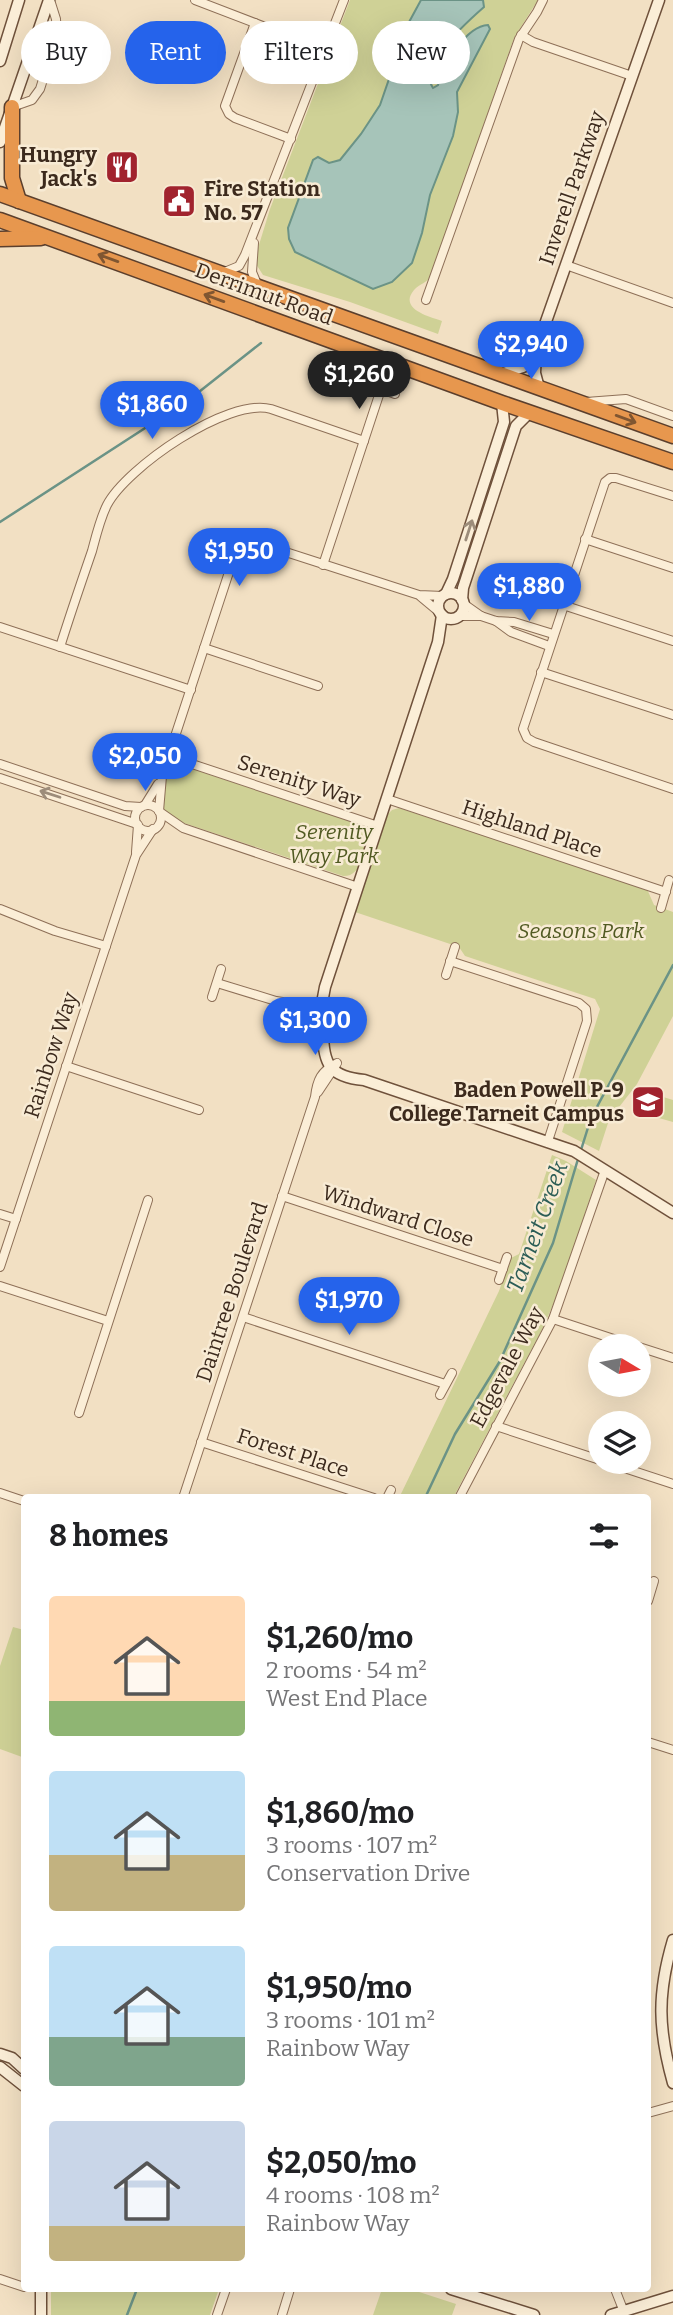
<!DOCTYPE html>
<html lang="en">
<head>
<meta charset="utf-8">
<style>
  body { margin:0; font-family:Bitter,serif; background:#f6f6f6; color:#202124; height:100vh; display:flex; flex-direction:column; font-size:26px; white-space:nowrap }
  * { box-sizing:border-box; margin:0 }
  p { font-size:23px; color:#757577 }
  .icon { flex:none; width:38px; height:38px; fill:none; stroke:currentColor; stroke-width:2; stroke-linecap:round; stroke-linejoin:round }
  .map { position:relative; flex:1; overflow:hidden }
  .panel { position:absolute; left:21px; top:1494px; width:630px; height:798px; display:flex; flex-direction:column; background:#fff; border-radius:7px; box-shadow:0 7px 28px #0002 }
  .panel>* { flex:none }
  .hud { position:absolute; left:21px; top:21px; width:632px; height:63px; display:flex; gap:14px }
  .needle { width:46px; rotate:100deg }
  .buttons { position:absolute; left:588px; top:1334px; display:grid; gap:14px }
  .buttons a { display:grid; place-items:center; width:63px; height:63px; border-radius:50%; background:#fff; box-shadow:0 7px 28px #0002; font-size:35px }
  .price { position:absolute; translate:-50% -60px; padding:0 16px; border-radius:24px; background:#2563eb; color:#fff; font-size:23px; line-height:46px; filter:drop-shadow(0 2px 4px #0008) }
  .price::after { content:''; position:absolute; left:50%; top:42px; width:21px; height:16px; margin-left:-10px; background:inherit; clip-path:polygon(0 0,100% 0,50% 100%) }
  .price.on { background:#222; color:#fff }
  ul { padding:0; list-style:none }
  li { display:flex; align-items:center; gap:21px; height:175px; padding:0 28px }
  li span { display:grid; place-items:center; flex:none; width:196px; height:140px; border-radius:7px; color:#555 }
  li>.icon { margin-inline-start:auto }
  span .icon { width:84px; height:84px; fill:#fffc; stroke-width:1 }
  li b { font-size:30px }
  h2 { display:flex; justify-content:space-between; align-items:center; height:84px; padding:0 28px; font-size:30px }
  .pill { padding:0 24px; border-radius:32px; background:#fff; box-shadow:0 7px 28px #0002; font-size:24px; line-height:63px }
  .pill.on { background:#2563eb; color:#fff }
  .map>svg:first-child { display:block }
</style>
</head>
<body>
<div class="map">
<svg width="673" height="2315" viewBox="0 0 673 2315">
  <rect width="100%" height="100%" fill="#f2e0c3"/>
  <g fill="#cfd196">
    <path d="M 350,0 L 538,0 L 514,38 L 431,275 C 427,284 420,283 414,290 C 398,309 430,317 442,321 L 438,334 L 350,302 L 263,275 L 256,264 L 258,248 L 270,209 Z"/>
    <path d="M 176,765 L 183,766 L 363,825 L 368,830 L 368,836 C 364,851 362,877 343,876 L 181,822 C 175,819 165,814 163,808 C 159,795 166,773 176,765 Z"/>
    <path d="M 399,808 L 647,889 L 654,905 L 673,912 L 673,1016 L 637,1084 L 609,1120 L 599,1151 L 562,1132 L 600,1009 L 595,999 L 465,956 L 459,947 L 355,912 L 388,814 L 392,810 Z"/>
    <path d="M 647,1092 L 673,1100 L 673,1122 L 641,1113 Z"/>
    <path d="M 552,1155 L 566,1161 L 596,1180 L 561,1286 L 543,1328 L 453,1498 L 399,1498 L 499,1291 L 511,1258 L 519,1254 Z"/>
    <path d="M 13,1627 L 24,1630 L 24,1750 L 22,1757 L 0,1749 L 0,1666 Z"/>
    <path d="M 51,2289 L 219,2289 L 210,2315 L 51,2315 Z"/>
    <path d="M 382,2289 L 410,2289 L 456,2304 L 452,2315 L 373,2315 Z"/>
  </g>
  <path fill="#a6c4b9" stroke="#6b9386" stroke-width="2" d="M 421,0 L 483,0 L 484,7 C 468,21 417,66 433,88 L 438,85 C 442,66 466,26 488,25 L 490,29 L 457,92 L 458,112 L 453,136 L 430,195 L 422,233 L 412,263 L 392,282 L 373,289 L 295,252 L 289,239 L 288,228 L 313,160 L 318,157 L 329,163 L 340,160 L 361,134 L 380,105 L 408,24 Z"/>
  <g fill="none" stroke-linecap="round" stroke-linejoin="round">
    <g stroke="#6b9386" stroke-width="2.5">
      <path d="M 0,522 L 190,399 L 261,343"/>
      <path d="M 581,1150 L 591,1118 L 673,965"/>
      <path d="M 425,1498 L 455,1434 L 500,1361 L 553,1243 L 578,1159"/>
      <path d="M 127,2315 L 137,2289"/>
    </g>
    <g stroke="#8e7058" stroke-width="10">
      <g id="street">
        <path d="M 195,0 L 325,50"/>
        <path d="M 255,23 L 225,106 L 229,114 L 235,118 L 291,139"/>
        <path d="M 521,35 L 533,42 L 632,76"/>
        <path d="M 12,107 L 32,100 L 40,89 L 57,35 L 56,19 L 50,0"/>
        <path d="M 254,243 L 252,272 L 257,284"/>
        <path d="M 566,265 L 673,303"/>
        <path d="M 222,273 L 239,266 L 245,255 L 344,0"/>
        <path d="M 426,300 L 519,39 L 537,12 L 543,0"/>
        <path d="M 367,384 L 395,394"/>
        <path d="M 586,402 L 626,399 L 673,416"/>
        <path d="M 673,496 L 616,478 L 610,478 L 605,482 L 523,729 L 527,738 L 534,742 L 673,789"/>
        <path d="M 585,539 L 673,568"/>
        <path d="M 323,565 L 381,389"/>
        <path d="M 421,597 L 439,612"/>
        <path d="M 464,604 L 481,616 L 496,621 L 514,622 L 553,634"/>
        <path d="M 563,605 L 673,641"/>
        <path d="M 459,616 L 481,616"/>
        <path d="M 496,621 L 511,632 L 549,646"/>
        <path d="M 0,627 L 191,690"/>
        <path d="M 60,647 C 70,615 81,583 92,551 C 96,536 100,519 107,505 C 126,468 228,397 271,409 L 364,441"/>
        <path d="M 204,648 L 318,686"/>
        <path d="M 541,672 L 673,715"/>
        <path d="M 168,756 L 378,826"/>
        <path d="M 0,764 L 125,806 L 141,807"/>
        <path d="M 0,778 L 137,824"/>
        <path d="M 387,799 L 666,892"/>
        <path d="M 145,805 L 158,784"/>
        <circle cx="148" cy="818" r="13"/>
        <path d="M 159,811 L 162,776 L 232,563 L 240,548 L 254,543 L 264,545 L 419,595 L 443,596"/>
        <path d="M 160,812 L 183,828 L 358,887"/>
        <path d="M 136,852 L 138,825"/>
        <path d="M 661,908 L 669,880"/>
        <path d="M 0,909 L 55,931 L 106,946"/>
        <path d="M 450,961 L 579,1003 L 586,1009 L 587,1021 L 548,1141"/>
        <path d="M 446,975 L 455,947"/>
        <path d="M 217,983 L 276,1001 L 321,1008"/>
        <path d="M 212,997 L 221,969"/>
        <path d="M 66,1066 L 199,1110"/>
        <path d="M 318,1092 L 336,1065"/>
        <path d="M 282,1196 L 503,1269"/>
        <path d="M 0,1214 L 16,1219"/>
        <path d="M 0,1267 L 136,855 L 153,829"/>
        <path d="M 499,1280 L 507,1257"/>
        <path d="M 0,1286 L 108,1321"/>
        <path d="M 243,1317 L 445,1384"/>
        <path d="M 553,1319 L 635,1346"/>
        <path d="M 639,1347 L 673,1358"/>
        <path d="M 440,1395 L 452,1373"/>
        <path d="M 79,1413 L 148,1200"/>
        <path d="M 496,1426 L 600,1460"/>
        <path d="M 201,1442 L 374,1498"/>
        <path d="M 603,1461 L 673,1484"/>
        <path d="M 0,1493 L 24,1501"/>
        <path d="M 183,1498 L 315,1097 C 317,1080 321,1071 337,1063"/>
        <path d="M 387,1498 L 391,1490"/>
        <path d="M 459,1498 L 553,1319 L 605,1170"/>
        <path d="M 648,1601 L 654,1581"/>
        <path d="M 648,1742 L 673,1750"/>
        <path d="M 648,2113 L 673,2106"/>
        <path d="M 0,2279 L 24,2287"/>
        <path d="M 615,2289 L 624,2312"/>
        <path d="M 217,2315 L 226,2289"/>
        <path d="M 282,2315 L 290,2289"/>
      </g>
    </g>
    <g stroke="#6f513b" stroke-width="13">
      <g id="secondary">
        <path d="M 0,61 L 19,0"/>
        <path d="M 0,142 L 49,0"/>
        <path d="M 536,352 L 535,373 L 539,388"/>
        <path d="M 500,374 L 523,367 L 536,350 L 659,0"/>
        <circle cx="451" cy="606" r="13"/>
        <path d="M 446,594 L 453,579 L 504,422 L 502,403"/>
        <path d="M 462,600 L 463,588 L 516,426 L 529,413"/>
        <path d="M 442,615 L 438,642 L 325,987 C 321,1003 322,1017 323,1032 C 323,1064 330,1077 364,1080 L 574,1151 L 673,1213"/>
        <path d="M 673,1940 C 657,1994 658,2029 673,2083"/>
        <path d="M 0,2054 L 12,2058 L 24,2069"/>
        <path d="M 0,2067 L 24,2086"/>
        <path d="M 451,2289 L 534,2315"/>
        <path d="M 41,2315 L 41,2289"/>
        <path d="M 611,2315 L 673,2296"/>
      </g>
    </g>
    <g stroke="#5b3f2d" stroke-width="17">
      <g id="highway">
        <path d="M 12,107 L 12,178 L 19,201"/>
        <path d="M 0,194 L 673,436"/>
        <path d="M 0,220 L 502,403 L 673,462"/>
        <path d="M 0,239 L 41,238"/>
      </g>
    </g>
    <use href="#street" stroke="#fbeed7" stroke-width="8"/>
    <use href="#secondary" stroke="#fbeed7" stroke-width="10"/>
    <use href="#highway" stroke="#e7974e" stroke-width="14"/>
  </g>
  <defs><path id="oneway-shaft" d="M-6 0H5M1.5-3L5.5 0L1.5 3" fill="none" stroke-width="1.6" stroke-linecap="round" stroke-linejoin="round" transform="scale(1.75)"/></defs>
  <g stroke="#805631">
    <use href="#oneway-shaft" transform="translate(108 258) rotate(-160)"/>
    <use href="#oneway-shaft" transform="translate(214 298) rotate(-160)"/>
    <use href="#oneway-shaft" transform="translate(626 419) rotate(20)"/>
  </g>
  <g stroke="#9c8c7a">
    <use href="#oneway-shaft" transform="translate(469 530) rotate(-72)"/>
    <use href="#oneway-shaft" transform="translate(50 794) rotate(-162)"/>
  </g>
  <defs>
    <g id="restaurant-square" transform="scale(1.75)"><rect x="-9" y="-9" width="18" height="18" rx="4" fill="#a1232e" stroke="#f8ebd4"/><path d="M-5-6h1v4h1v-4h1v4h1v-4h1v5L-1.5 .5V6h-2V.5L-5-1ZM5-6V6H3V1.5H1.5Q1.5-4 5-6Z" fill="#fff"/></g>
    <g id="civic-square" transform="scale(1.75)"><rect x="-9" y="-9" width="18" height="18" rx="4" fill="#a1232e" stroke="#f8ebd4"/><path d="M-.6-6.5H3V-4.5H.6V-3L4-1V1h2V6H-6V1h2V-1L-.6-3ZM-1.2 2.5V6h2.4V2.5Z" fill="#fff"/></g>
    <g id="school-square" transform="scale(1.75)"><rect x="-9" y="-9" width="18" height="18" rx="4" fill="#a1232e" stroke="#f8ebd4"/><path d="M0-5L7-2L0 1L-7-2ZM-4 1L0 2.5L4 1V4Q0 6-4 4Z" fill="#fff"/></g>
  </defs>
  <g fill-rule="evenodd">
    <use href="#restaurant-square" x="122" y="167"/>
    <use href="#civic-square" x="179" y="201"/>
    <use href="#school-square" x="648" y="1102"/>
  </g>
  <g text-anchor="middle" stroke-width="5" stroke-linejoin="round" paint-order="stroke">
    <g font-size="21" font-weight="bold" fill="#3c2a1d" stroke="#f8ebd4" text-anchor="end">
      <text x="97" y="162">Hungry<tspan x="97" dy="24">Jack's</tspan></text>
      <text x="204" y="196" text-anchor="start">Fire Station<tspan x="204" dy="24">No. 57</tspan></text>
      <text x="624" y="1097">Baden Powell P-9<tspan x="624" dy="24">College Tarneit Campus</tspan></text>
    </g>
    <g font-size="21" fill="#3c2a1d" stroke="#f8ebd4">
      <text transform="translate(572 188) rotate(-71)" y="7">Inverell Parkway</text>
      <text transform="translate(264 294) rotate(20)" y="7">Derrimut Road</text>
      <text transform="translate(299 781) rotate(18)" y="7">Serenity Way</text>
      <text transform="translate(532 829) rotate(18)" y="7">Highland Place</text>
      <text transform="translate(51 1055) rotate(-72)" y="7">Rainbow Way</text>
      <text transform="translate(398 1216) rotate(18)" y="7">Windward Close</text>
      <text transform="translate(232 1292) rotate(-72)" y="7">Daintree Boulevard</text>
      <text transform="translate(507 1367) rotate(-62)" y="7">Edgevale Way</text>
      <text transform="translate(293 1453) rotate(18)" y="7">Forest Place</text>
    </g>
    <g font-size="21" font-style="italic" fill="#515a22" stroke="#f8ebd4">
      <text x="334" y="839">Serenity<tspan x="334" dy="24">Way Park</tspan></text>
      <text x="581" y="938">Seasons Park</text>
    </g>
    <g font-size="23" font-style="italic" fill="#2c5d56" stroke="#f8ebd4">
      <text transform="translate(537 1227) rotate(-70)" y="8">Tarneit Creek</text>
    </g>
  </g>
</svg>
<div class="buttons">
<a><svg class="needle" viewBox="-14 -14 28 28"><path d="M0-13l5 13h-10z" fill="#e53935"/><path d="M0 13l5-13h-10z" fill="#757577"/></svg></a>
<a><svg class="icon" aria-label="layers" viewBox="0 0 24 24"><path d="M12 4l9 5-9 5-9-5zM3 14l9 5 9-5"/></svg></a>
</div>
<b class="price" style="left:531px;top:381px">$2,940</b>
<b class="price on" style="left:359px;top:411px">$1,260</b>
<b class="price" style="left:152px;top:441px">$1,860</b>
<b class="price" style="left:239px;top:588px">$1,950</b>
<b class="price" style="left:529px;top:623px">$1,880</b>
<b class="price" style="left:145px;top:793px">$2,050</b>
<b class="price" style="left:315px;top:1057px">$1,300</b>
<b class="price" style="left:349px;top:1337px">$1,970</b>
<div class="hud">
<a class="pill">Buy</a>
<a class="pill on">Rent</a>
<a class="pill">Filters</a>
<a class="pill">New</a>
</div>
<section class="panel">
<h2>8 homes<svg class="icon" aria-label="filters" viewBox="0 0 24 24"><path d="M4 7h16M4 17h16"/><circle cx="9" cy="7" r="2"/><circle cx="15" cy="17" r="2"/></svg></h2>
<ul>
<li><span style="background:linear-gradient(#ffd9b3 75%,#8fb573 0)"><svg class="icon" aria-label="home" viewBox="0 0 24 24"><path d="M3 11l9-7 9 7M6 9v11h12V9"/></svg></span><div><b>$1,260/mo</b><p>2 rooms · 54 m²</p><p>West End Place</p></div></li>
<li><span style="background:linear-gradient(#bfe0f5 60%,#c2b280 0)"><svg class="icon" aria-label="home" viewBox="0 0 24 24"><path d="M3 11l9-7 9 7M6 9v11h12V9"/></svg></span><div><b>$1,860/mo</b><p>3 rooms · 107 m²</p><p>Conservation Drive</p></div></li>
<li><span style="background:linear-gradient(#bfe0f5 65%,#7fa58c 0)"><svg class="icon" aria-label="home" viewBox="0 0 24 24"><path d="M3 11l9-7 9 7M6 9v11h12V9"/></svg></span><div><b>$1,950/mo</b><p>3 rooms · 101 m²</p><p>Rainbow Way</p></div></li>
<li><span style="background:linear-gradient(#c9d6e8 75%,#c2b280 0)"><svg class="icon" aria-label="home" viewBox="0 0 24 24"><path d="M3 11l9-7 9 7M6 9v11h12V9"/></svg></span><div><b>$2,050/mo</b><p>4 rooms · 108 m²</p><p>Rainbow Way</p></div></li>
</ul>
</section>
</div>
</body>
</html>
